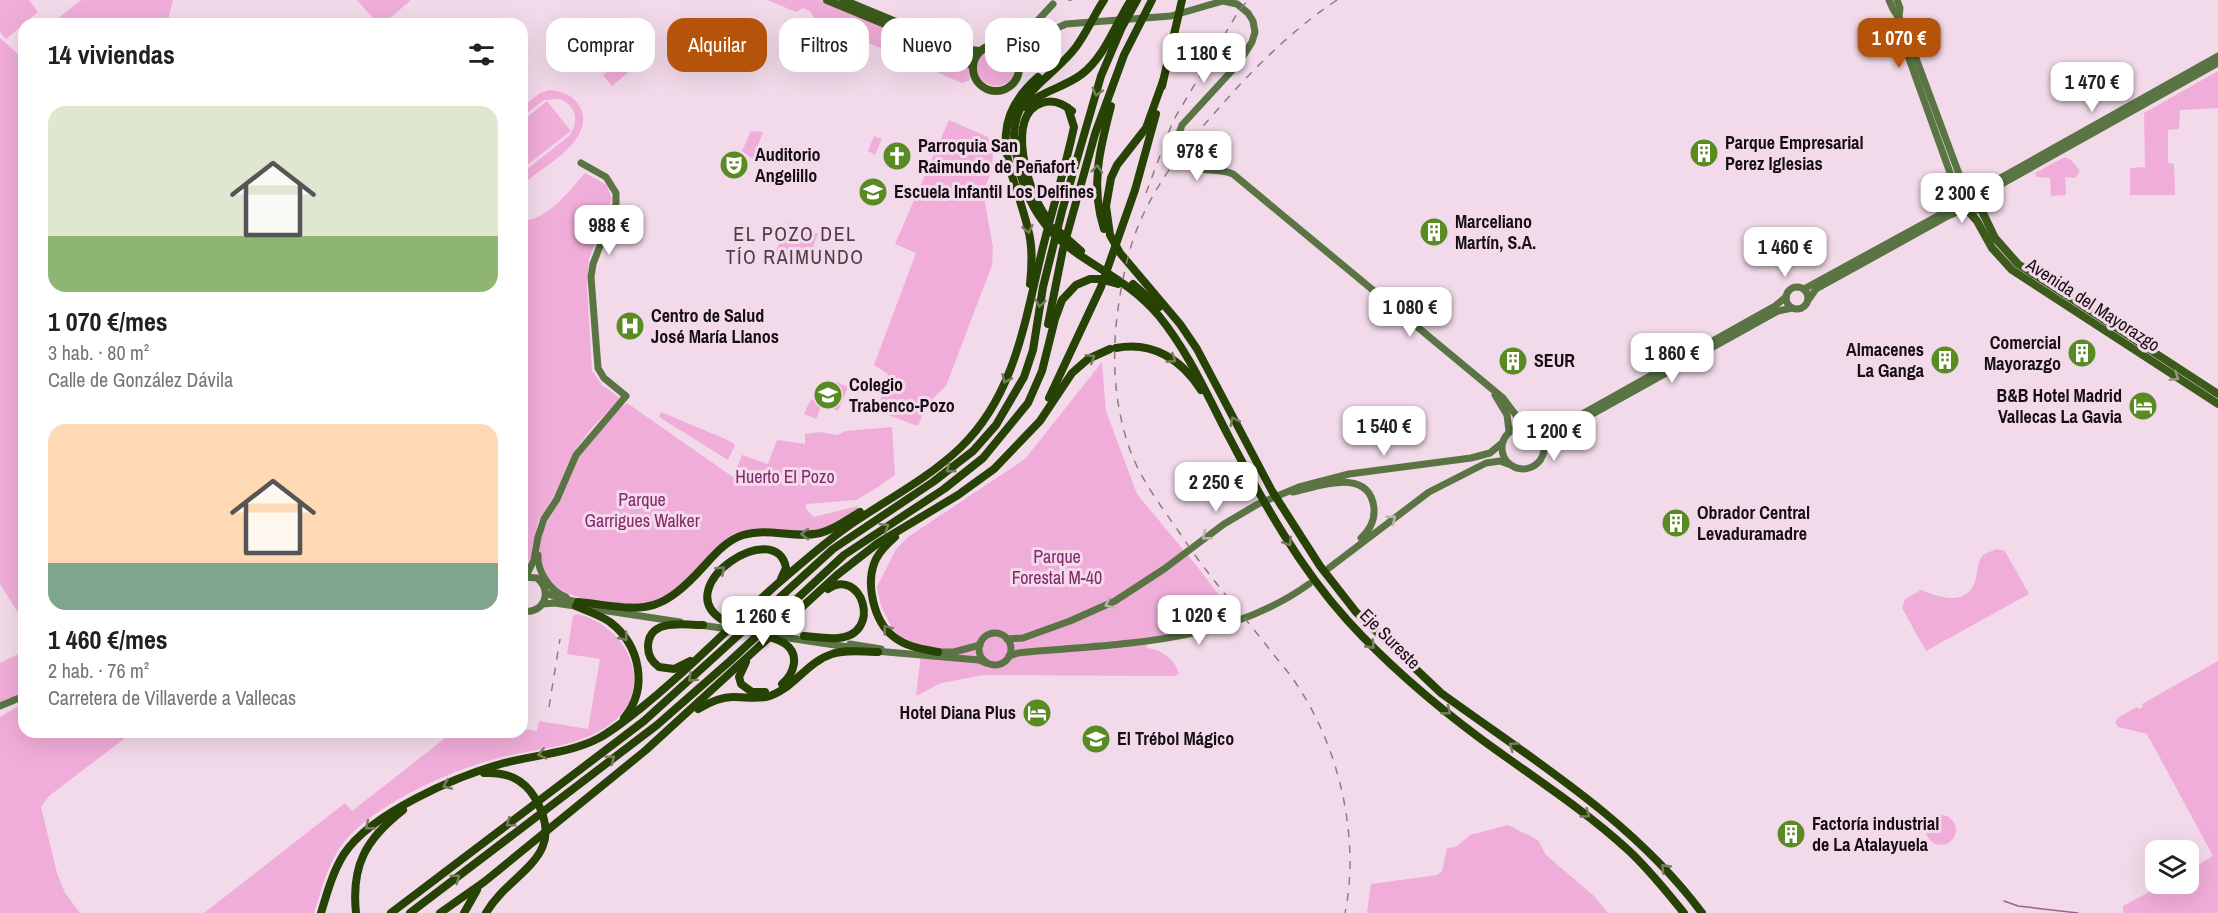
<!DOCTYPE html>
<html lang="es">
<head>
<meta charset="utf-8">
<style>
  body { margin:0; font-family:"Archivo Narrow",sans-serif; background:#f2f2f2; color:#202124; height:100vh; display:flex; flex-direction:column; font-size:22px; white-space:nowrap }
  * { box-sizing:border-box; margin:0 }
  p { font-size:20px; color:#757577 }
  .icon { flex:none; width:33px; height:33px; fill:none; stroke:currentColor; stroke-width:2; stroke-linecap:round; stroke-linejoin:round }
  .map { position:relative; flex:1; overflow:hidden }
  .sheet { position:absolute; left:18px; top:18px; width:510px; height:720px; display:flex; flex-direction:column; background:#fff; border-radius:18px; box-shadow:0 6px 24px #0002 }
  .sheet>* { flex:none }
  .guide { position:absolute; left:546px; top:18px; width:570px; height:54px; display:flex; gap:12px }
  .controls { position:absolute; left:2145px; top:840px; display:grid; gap:12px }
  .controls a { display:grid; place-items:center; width:54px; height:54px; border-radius:12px; background:#fff; box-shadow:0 6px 24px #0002; font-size:30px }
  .price { position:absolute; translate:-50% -51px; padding:0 14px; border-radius:12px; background:#fff; color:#222; font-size:20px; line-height:39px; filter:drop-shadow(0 2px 3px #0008) }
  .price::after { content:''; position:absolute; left:50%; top:36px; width:18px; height:14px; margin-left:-9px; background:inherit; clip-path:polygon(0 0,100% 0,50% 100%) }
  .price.on { background:#b45309; color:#fff }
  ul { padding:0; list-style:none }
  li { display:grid; align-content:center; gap:12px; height:318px; padding:0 30px }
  li span { display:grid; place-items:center; height:186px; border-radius:18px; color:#555 }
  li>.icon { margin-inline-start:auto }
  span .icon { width:108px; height:108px; fill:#fffc; stroke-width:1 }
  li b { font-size:26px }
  h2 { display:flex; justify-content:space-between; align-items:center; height:72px; padding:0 30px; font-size:26px }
  .tag { padding:0 21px; border-radius:18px; background:#fff; box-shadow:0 6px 24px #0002; font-size:21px; line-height:54px }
  .tag.on { background:#b45309; color:#fff }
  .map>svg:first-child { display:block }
</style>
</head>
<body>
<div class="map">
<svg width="2218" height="913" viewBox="0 0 2218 913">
  <rect width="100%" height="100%" fill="#f3daea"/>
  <g fill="#f1add9">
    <path d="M 0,0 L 29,0 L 38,12 L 6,39 L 0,32 Z"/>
    <path d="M 81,0 L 173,0 L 167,24 L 51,24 Z"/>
    <path d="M 357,0 L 411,0 L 383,24 L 378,24 Z"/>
    <path d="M 767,0 L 820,0 L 840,7 L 962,59 L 969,68 L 970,80 L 962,83 L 815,20 L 811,12 L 803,8 L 796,12 Z"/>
    <path d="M 0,38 L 20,56 L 24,45 L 24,622 L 0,584 Z"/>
    <circle cx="996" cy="67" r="19"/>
    <path d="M 613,49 L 620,58 L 603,72 L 596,63 Z"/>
    <path d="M 623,58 L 632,69 L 612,86 L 603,75 Z"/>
    <path d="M 2218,71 L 2218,108 L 2180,110 L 2179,129 L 2168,130 L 2168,163 L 2174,164 L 2175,195 L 2130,195 L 2130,168 L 2145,167 L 2144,113 Z"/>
    <path d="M 549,90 C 562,91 573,95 580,107 C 596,138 548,164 528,180 L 522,182 L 522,173 L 569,136 C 580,121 576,106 560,99 L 544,100 L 522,117 L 522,107 L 540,93 Z"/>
    <path d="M 547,101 L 571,131 L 522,169 L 522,121 Z"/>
    <path d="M 949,120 L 988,137 L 993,151 L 992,171 L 983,191 L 993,248 L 992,265 L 946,386 L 926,405 L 918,426 L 877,411 L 888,374 L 874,365 L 916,253 L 895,244 Z"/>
    <path d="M 751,131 L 763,132 L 753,159 L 742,151 Z"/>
    <path d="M 874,136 L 882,139 L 875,155 L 868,151 Z"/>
    <path d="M 2065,157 L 2071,160 L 2080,171 L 2075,178 L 2065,177 L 2066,195 L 2051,196 L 2050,178 L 2037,177 L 2035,173 Z"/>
    <path d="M 585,173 L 607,185 L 612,199 L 589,259 L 587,286 L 592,371 L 602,385 L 620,398 L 591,429 L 572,454 L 555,494 L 538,522 L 531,558 L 522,568 L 522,221 C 549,219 568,192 585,173 Z"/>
    <circle cx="1970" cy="200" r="7"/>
    <path d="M 788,223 L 818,234 L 806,265 L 776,251 Z"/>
    <path d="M 1102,362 L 1106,411 L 1137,494 L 1200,570 L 1236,618 L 1192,631 L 1145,639 L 1147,648 C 1162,650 1175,659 1179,674 L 1174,676 L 984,675 L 941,683 L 916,696 L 922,646 L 901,637 L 893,630 L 881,606 L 877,587 L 896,549 L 908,537 L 1025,459 Z"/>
    <path d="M 836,382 L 848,387 L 838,411 L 826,406 Z"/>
    <path d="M 811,399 L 822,404 L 816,419 L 804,414 Z"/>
    <path d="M 627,403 L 733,477 L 742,455 L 768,464 L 777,440 L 805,444 L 805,434 L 821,432 L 837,435 L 846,431 L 892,427 L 895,475 L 875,489 L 856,500 L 806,504 L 806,509 L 814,517 L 858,506 L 858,509 C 846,517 833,526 818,530 C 790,537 761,519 734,535 C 729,538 724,544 720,548 C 699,567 674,599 645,603 C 621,607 587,602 565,592 C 549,585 539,564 540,547 C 541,526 554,512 563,494 C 568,484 569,474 574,464 C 586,441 607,418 627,403 Z"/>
    <path d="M 661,412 L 730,441 L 735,445 L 728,460 L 659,417 Z"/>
    <path d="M 1996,549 L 2005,551 L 2029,594 L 1926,651 L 1902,608 L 1905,599 L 1921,590 C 1941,598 1969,607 1976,578 C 1978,570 1977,562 1983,555 C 1986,553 1992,551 1996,549 Z"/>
    <path d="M 577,614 C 634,628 658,697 603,729 C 576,746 538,749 507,756 C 457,767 377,802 344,842 C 328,862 322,889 314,913 L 204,913 L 345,803 L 352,811 L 453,732 L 522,732 L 522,729 L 537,731 L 539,721 L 588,729 L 600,659 L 567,654 L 573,616 Z"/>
    <path d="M 24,651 L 24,692 L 0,703 L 0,663 Z"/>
    <path d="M 2218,661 L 2218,913 L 2123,913 L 2123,906 L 2164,884 L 2188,884 L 2189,870 L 2213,856 L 2147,734 L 2118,727 L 2115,722 L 2119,717 L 2137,707 L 2139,709 L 2143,707 L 2142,704 Z"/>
    <path d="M 24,703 L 24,732 L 133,732 L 49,796 L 41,807 L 57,873 L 65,893 L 80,913 L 0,913 L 0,717 Z"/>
    <circle cx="1941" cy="830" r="15"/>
    <path d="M 1508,825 L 1538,840 L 1546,855 L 1594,896 L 1608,913 L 1367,913 L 1371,884 L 1437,875 L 1442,871 L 1447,848 L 1456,847 L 1470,835 Z"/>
  </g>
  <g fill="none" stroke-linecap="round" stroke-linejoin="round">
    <path stroke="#9b6388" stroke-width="1.5" d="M 2004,901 L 2018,906 L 2078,913"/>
    <g stroke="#5a7444" stroke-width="7">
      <path d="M 1889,0 L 1893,9 L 1904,26 L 1959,174 L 1971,188"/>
      <path d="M 1897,0 L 1900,8 L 1898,28 L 1958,195"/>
      <path d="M 1011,49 L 1053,4"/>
      <path d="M 1017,57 L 1046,33 L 1066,24 L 1171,16 L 1223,1 L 1237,4 L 1248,13 L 1253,21 L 1255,32 L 1252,42 L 1238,64 L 1182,125 L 1178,136 L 1180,143"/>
      <path d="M 1186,156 C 1196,177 1215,166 1233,174 L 1503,398 L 1524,426"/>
      <circle cx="1970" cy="200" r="12"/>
      <path d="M 1975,189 L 1995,181 L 2218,56"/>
      <path d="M 1982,201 L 1991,190 L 2218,63"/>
      <circle cx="1797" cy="298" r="11"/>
      <path d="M 1804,289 L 1945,212 L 1957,202"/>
      <path d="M 1809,299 L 1816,289 L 1948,216 L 1962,210"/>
      <path d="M 1495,395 L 1507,415 L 1509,431"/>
      <circle cx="1523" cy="448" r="21"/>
      <path d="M 1539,434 L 1547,433 L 1557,428 L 1775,306 L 1786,297"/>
      <path d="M 1544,447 L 1553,436 L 1778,311 L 1792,308"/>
      <path d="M 1293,492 C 1318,487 1369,466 1374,508 C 1375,521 1370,530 1361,538"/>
      <path d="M 538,555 C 537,571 550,591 566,597"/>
      <path d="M 1329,568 L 1429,492 L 1486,463 L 1500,461 L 1508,464"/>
      <path d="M 526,576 L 534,560 L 538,537 L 544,519 L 557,499 L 576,455 L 626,396 L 604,378 L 598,368 L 591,277 L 593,264 L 616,204 L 616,193 L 606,177 L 581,163"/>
      <path d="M 546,593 L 558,598 L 578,602"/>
      <path d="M 543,604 L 555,603 L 680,622"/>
      <path d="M 522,611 C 543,615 554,592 537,578 L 524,577"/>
      <path d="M 700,625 L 764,634"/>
      <circle cx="995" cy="649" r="16"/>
      <path d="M 775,636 L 855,648"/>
      <path d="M 1007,639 L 1023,638 L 1070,621 L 1115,601 L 1164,569 L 1224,524 L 1258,504 L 1299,487 L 1349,474 L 1471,458 L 1490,453 L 1502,443"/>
      <path d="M 850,644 L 881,649"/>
      <path d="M 875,651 L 979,660 L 986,663"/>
      <path d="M 934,652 L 954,652 L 980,645"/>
      <path d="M 1009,656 L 1018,653 C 1119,643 1224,645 1309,584"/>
      <path d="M 0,706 L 24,696"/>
    </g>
    <g stroke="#3b5a1b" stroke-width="8">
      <path d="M 827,0 L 960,55 L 972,66"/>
      <path d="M 843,0 L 961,49 L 979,51"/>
      <circle cx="996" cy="68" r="23"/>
      <path d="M 1980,207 L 1995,238 L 2018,264 L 2218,394"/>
      <path d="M 1970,213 L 1977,221 L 1992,248 L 2012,270 L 2218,404"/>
    </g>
    <g stroke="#264204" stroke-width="8">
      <path d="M 1104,0 C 1094,15 1087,32 1076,47 C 1053,78 1016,90 1014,134 C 1014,148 1018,163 1021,176 C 1045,260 1110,258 1159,316 C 1189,353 1207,395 1229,437 C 1263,502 1299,567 1348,621 C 1388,665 1434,704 1481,739 C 1530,775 1582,808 1627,849 C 1648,868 1666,891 1684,913"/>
      <path d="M 1163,81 L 1146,128 L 1117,165 L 1111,178 L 1106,206 L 1110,235 L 1120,253 L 1180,324 L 1197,349 L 1272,491 L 1320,566 L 1356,612 L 1441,693 C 1533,760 1634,821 1702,913"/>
      <path d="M 1162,86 L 1182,0"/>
      <path d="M 1025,107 C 1040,91 1064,88 1082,74 C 1105,56 1115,25 1131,0"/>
      <path d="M 1045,215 C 1029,193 1004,115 1042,103 C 1053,99 1064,104 1072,111"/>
      <path d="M 1055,228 L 1081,251"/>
      <path d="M 1104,229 C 1090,186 1100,148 1111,106"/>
      <path d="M 1030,284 C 1032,265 1033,247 1028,229 C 1014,170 981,127 1038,77"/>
      <path d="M 1133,284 L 1159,307"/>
      <path d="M 1048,324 L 1063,249 L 1095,134 L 1124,55 L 1152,0"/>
      <path d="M 1116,348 C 1153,341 1182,360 1201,390"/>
      <path d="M 1049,398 L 1101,287 L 1135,190 L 1156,114"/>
      <path d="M 895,537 C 888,543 881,550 876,559 C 865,582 873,621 894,637 C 907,647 922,649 938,652"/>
      <path d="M 578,602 C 643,609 656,619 704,566 C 715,554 727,540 743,535 C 769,527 794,539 820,533 C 834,530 848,519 860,512"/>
      <path d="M 576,606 C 587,611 600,615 610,622 C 640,645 649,688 624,718"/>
      <path d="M 738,626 C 732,624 726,622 721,619 C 670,585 777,516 786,568 L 781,579"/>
      <path d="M 766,636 C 772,638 779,640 784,643 C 801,654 794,674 782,684"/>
      <path d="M 804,636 C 815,637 827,639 838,638 C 884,634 861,566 828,589"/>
      <path d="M 690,661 L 674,669 L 659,667 C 652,662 648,656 648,647 C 648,618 684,625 703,625"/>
      <path d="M 746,662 L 739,677 L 741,684 L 752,692 L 765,692"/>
      <path d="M 698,709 C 708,703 721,697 733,697 C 744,697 755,699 766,697 C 792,691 806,662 832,654 C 846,649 863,652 878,652"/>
      <path d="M 484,773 C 506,772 523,778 535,798 C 570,858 510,871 486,913"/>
      <path d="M 321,913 C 327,893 333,871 344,854 C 371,813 457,776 504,763 C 534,755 571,753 599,738 C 614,730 628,718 641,708 C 689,670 730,626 775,586 C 798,566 822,545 847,527 C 884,501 928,479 961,447 C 1015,395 1025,320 1042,251 C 1052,210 1065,169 1074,127 L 1068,108"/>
      <path d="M 356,913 C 351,865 366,839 403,810"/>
      <path d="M 391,913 L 644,721 L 833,549 L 933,482 L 973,451 L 996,425 L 1024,377 L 1033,350 L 1043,287 L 1062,211 L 1101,76 L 1122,27 L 1137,0"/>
      <path d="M 410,913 L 657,725 L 730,661 L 844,555 L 944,489 L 983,458 L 1028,403 L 1042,371 L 1055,319 L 1062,300 L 1076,285 L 1090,279 L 1100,279 L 1118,284"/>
      <path d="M 440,913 L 484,882 L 646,750 L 837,575 L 878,543 L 958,495 L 994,469 L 1040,421 L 1072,373 L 1088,359 L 1110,349"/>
      <path d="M 464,913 L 477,890"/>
    </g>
    <g stroke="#8d7c87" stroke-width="1.5" stroke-dasharray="8 8" stroke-linecap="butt">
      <path d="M 1068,0 L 1072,0"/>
      <path d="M 1337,0 C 1295,28 1260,62 1226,100 C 1183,148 1142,197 1127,261 C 1112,324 1108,388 1130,450 C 1141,480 1161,506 1179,532 C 1205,572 1237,608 1267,646 C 1277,660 1290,673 1299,688 C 1340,751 1360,839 1345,913"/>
      <path d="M 1146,193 L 1173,121 L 1238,12 L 1248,0"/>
      <path d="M 549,707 L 560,639"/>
    </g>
  </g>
  <defs><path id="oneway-chevron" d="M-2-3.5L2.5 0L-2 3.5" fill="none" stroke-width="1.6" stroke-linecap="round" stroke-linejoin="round" transform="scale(1.5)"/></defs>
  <g stroke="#787f60">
    <use href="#oneway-chevron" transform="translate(1097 92) rotate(106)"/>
    <use href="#oneway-chevron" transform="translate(1097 169) rotate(-85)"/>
    <use href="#oneway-chevron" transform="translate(1028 229) rotate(78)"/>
    <use href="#oneway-chevron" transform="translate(1040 303) rotate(100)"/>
    <use href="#oneway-chevron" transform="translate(1091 358) rotate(-32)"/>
    <use href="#oneway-chevron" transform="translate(1172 359) rotate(33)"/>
    <use href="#oneway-chevron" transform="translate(1006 379) rotate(114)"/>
    <use href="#oneway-chevron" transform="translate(1234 421) rotate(-117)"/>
    <use href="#oneway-chevron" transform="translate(950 469) rotate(142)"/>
    <use href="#oneway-chevron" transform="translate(885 527) rotate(-32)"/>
    <use href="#oneway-chevron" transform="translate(805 534) rotate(180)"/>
    <use href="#oneway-chevron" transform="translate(1288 542) rotate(57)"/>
    <use href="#oneway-chevron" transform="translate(721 570) rotate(-43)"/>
    <use href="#oneway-chevron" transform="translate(887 629) rotate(-128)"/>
    <use href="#oneway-chevron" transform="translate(624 637) rotate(51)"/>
    <use href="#oneway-chevron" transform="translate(1371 645) rotate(46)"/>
    <use href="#oneway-chevron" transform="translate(692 678) rotate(138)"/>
    <use href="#oneway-chevron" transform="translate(1447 711) rotate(39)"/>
    <use href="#oneway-chevron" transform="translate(1513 746) rotate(-144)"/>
    <use href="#oneway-chevron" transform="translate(542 754) rotate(167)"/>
    <use href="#oneway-chevron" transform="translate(611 759) rotate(-37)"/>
    <use href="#oneway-chevron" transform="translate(447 785) rotate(156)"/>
    <use href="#oneway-chevron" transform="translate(1586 814) rotate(36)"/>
    <use href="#oneway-chevron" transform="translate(510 823) rotate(143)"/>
    <use href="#oneway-chevron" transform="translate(369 826) rotate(141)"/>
    <use href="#oneway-chevron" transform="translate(1665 868) rotate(-134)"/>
    <use href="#oneway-chevron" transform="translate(456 878) rotate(-37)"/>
  </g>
  <use stroke="#979a82" href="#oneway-chevron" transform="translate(2175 377) rotate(33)"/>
  <g stroke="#bdb6b0">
    <use href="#oneway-chevron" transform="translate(1392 519) rotate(-38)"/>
    <use href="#oneway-chevron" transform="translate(1206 536) rotate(142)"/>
    <use href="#oneway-chevron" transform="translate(1109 604) rotate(155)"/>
  </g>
  <defs>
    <g id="building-disc" transform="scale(1.5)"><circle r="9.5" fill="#5a8b22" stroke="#f3daea"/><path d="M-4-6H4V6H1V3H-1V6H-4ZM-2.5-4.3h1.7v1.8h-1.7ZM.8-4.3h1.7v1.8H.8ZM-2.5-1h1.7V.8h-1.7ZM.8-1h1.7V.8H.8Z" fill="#fff"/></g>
    <g id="church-disc" transform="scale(1.5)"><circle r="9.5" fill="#5a8b22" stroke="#f3daea"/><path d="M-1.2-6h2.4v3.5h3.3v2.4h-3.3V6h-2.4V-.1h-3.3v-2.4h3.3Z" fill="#fff"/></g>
    <g id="theatre-disc" transform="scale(1.5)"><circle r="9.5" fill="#5a8b22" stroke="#f3daea"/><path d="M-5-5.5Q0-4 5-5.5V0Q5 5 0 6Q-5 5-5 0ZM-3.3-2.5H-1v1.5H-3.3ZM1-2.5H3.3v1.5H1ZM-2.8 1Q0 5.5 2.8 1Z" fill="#fff"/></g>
    <g id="school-disc" transform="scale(1.5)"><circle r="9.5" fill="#5a8b22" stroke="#f3daea"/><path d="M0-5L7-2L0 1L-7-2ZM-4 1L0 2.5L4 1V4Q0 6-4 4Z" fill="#fff"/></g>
    <g id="hospital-disc" transform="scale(1.5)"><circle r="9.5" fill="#5a8b22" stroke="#f3daea"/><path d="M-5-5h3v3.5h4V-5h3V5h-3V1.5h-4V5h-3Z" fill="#fff"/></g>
    <g id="hotel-disc" transform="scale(1.5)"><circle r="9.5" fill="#5a8b22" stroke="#f3daea"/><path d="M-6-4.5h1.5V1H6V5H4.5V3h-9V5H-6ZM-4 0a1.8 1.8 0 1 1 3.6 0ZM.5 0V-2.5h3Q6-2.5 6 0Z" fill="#fff"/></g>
  </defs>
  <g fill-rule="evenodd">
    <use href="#building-disc" x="1704" y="153"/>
    <use href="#church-disc" x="897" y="156"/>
    <use href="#theatre-disc" x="734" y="165"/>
    <use href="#school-disc" x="873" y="192"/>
    <use href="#building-disc" x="1434" y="232"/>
    <use href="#hospital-disc" x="630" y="326"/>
    <use href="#building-disc" x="2082" y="353"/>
    <use href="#building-disc" x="1945" y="360"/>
    <use href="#building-disc" x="1513" y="361"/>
    <use href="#school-disc" x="828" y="395"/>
    <use href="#hotel-disc" x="2143" y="406"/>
    <use href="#building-disc" x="1676" y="523"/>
    <use href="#hotel-disc" x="1037" y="713"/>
    <use href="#school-disc" x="1096" y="739"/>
    <use href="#building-disc" x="1791" y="834"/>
  </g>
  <g text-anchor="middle" stroke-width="6" stroke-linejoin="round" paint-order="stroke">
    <g font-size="18" font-weight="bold" fill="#160e13" stroke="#f3daea" text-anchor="start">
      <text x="1725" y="149">Parque Empresarial<tspan x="1725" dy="21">Perez Iglesias</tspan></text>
      <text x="918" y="152">Parroquia San<tspan x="918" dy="21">Raimundo de Peñafort</tspan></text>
      <text x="755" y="161">Auditorio<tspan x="755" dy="21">Angelillo</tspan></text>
      <text x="894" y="198">Escuela Infantil Los Delfines</text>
      <text x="1455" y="228">Marceliano<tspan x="1455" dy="21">Martín, S.A.</tspan></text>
      <text x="651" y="322">Centro de Salud<tspan x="651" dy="21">José María Llanos</tspan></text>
      <text x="2061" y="349" text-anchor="end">Comercial<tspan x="2061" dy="21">Mayorazgo</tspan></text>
      <text x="1924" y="356" text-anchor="end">Almacenes<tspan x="1924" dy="21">La Ganga</tspan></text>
      <text x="1534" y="367">SEUR</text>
      <text x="849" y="391">Colegio<tspan x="849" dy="21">Trabenco-Pozo</tspan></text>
      <text x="2122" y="402" text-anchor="end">B&amp;B Hotel Madrid<tspan x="2122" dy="21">Vallecas La Gavia</tspan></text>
      <text x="1697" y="519">Obrador Central<tspan x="1697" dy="21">Levaduramadre</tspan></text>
      <text x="1016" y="719" text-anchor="end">Hotel Diana Plus</text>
      <text x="1117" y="745">El Trébol Mágico</text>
      <text x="1812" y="830">Factoría industrial<tspan x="1812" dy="21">de La Atalayuela</tspan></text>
    </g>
    <g font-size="18" fill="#160e13" stroke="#f3daea">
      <text transform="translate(2093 305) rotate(33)" y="6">Avenida del Mayorazgo</text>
      <text transform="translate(1390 639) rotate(45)" y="6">Eje Sureste</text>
    </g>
    <g font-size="18" fill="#83296a" stroke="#f3daea">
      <text x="785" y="483">Huerto El Pozo</text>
      <text x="642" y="506">Parque<tspan x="642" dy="21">Garrigues Walker</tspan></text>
      <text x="1057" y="563">Parque<tspan x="1057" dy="21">Forestal M-40</tspan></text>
    </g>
    <g font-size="20" letter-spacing="1.5" fill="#503c48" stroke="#f3daea">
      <text x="795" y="241">EL POZO DEL<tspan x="795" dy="23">TÍO RAIMUNDO</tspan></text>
    </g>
  </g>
</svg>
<div class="controls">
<a><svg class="icon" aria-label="layers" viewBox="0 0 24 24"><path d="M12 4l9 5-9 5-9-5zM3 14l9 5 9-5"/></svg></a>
</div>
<b class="price on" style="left:1899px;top:69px">1 070 €</b>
<b class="price" style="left:1204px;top:84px">1 180 €</b>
<b class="price" style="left:2092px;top:113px">1 470 €</b>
<b class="price" style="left:1197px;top:182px">978 €</b>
<b class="price" style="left:1962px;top:224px">2 300 €</b>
<b class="price" style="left:609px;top:256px">988 €</b>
<b class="price" style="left:1785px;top:278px">1 460 €</b>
<b class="price" style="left:1410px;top:338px">1 080 €</b>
<b class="price" style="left:1672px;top:384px">1 860 €</b>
<b class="price" style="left:1384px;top:457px">1 540 €</b>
<b class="price" style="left:1554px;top:462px">1 200 €</b>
<b class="price" style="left:1216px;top:513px">2 250 €</b>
<b class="price" style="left:1199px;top:646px">1 020 €</b>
<b class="price" style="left:763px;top:647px">1 260 €</b>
<div class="guide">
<a class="tag">Comprar</a>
<a class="tag on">Alquilar</a>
<a class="tag">Filtros</a>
<a class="tag">Nuevo</a>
<a class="tag">Piso</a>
</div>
<section class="sheet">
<h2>14 viviendas<svg class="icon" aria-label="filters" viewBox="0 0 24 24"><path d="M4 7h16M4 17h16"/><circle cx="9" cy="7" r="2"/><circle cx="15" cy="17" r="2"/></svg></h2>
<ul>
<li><span style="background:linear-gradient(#dfe7d0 70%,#8fb573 0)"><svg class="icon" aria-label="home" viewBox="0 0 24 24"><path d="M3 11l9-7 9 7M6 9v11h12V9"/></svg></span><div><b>1 070 €/mes</b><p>3 hab. · 80 m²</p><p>Calle de González Dávila</p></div></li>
<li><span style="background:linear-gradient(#ffd9b3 75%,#7fa58c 0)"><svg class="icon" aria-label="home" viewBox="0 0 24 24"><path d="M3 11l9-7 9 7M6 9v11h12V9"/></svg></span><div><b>1 460 €/mes</b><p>2 hab. · 76 m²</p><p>Carretera de Villaverde a Vallecas</p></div></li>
</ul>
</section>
</div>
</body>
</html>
